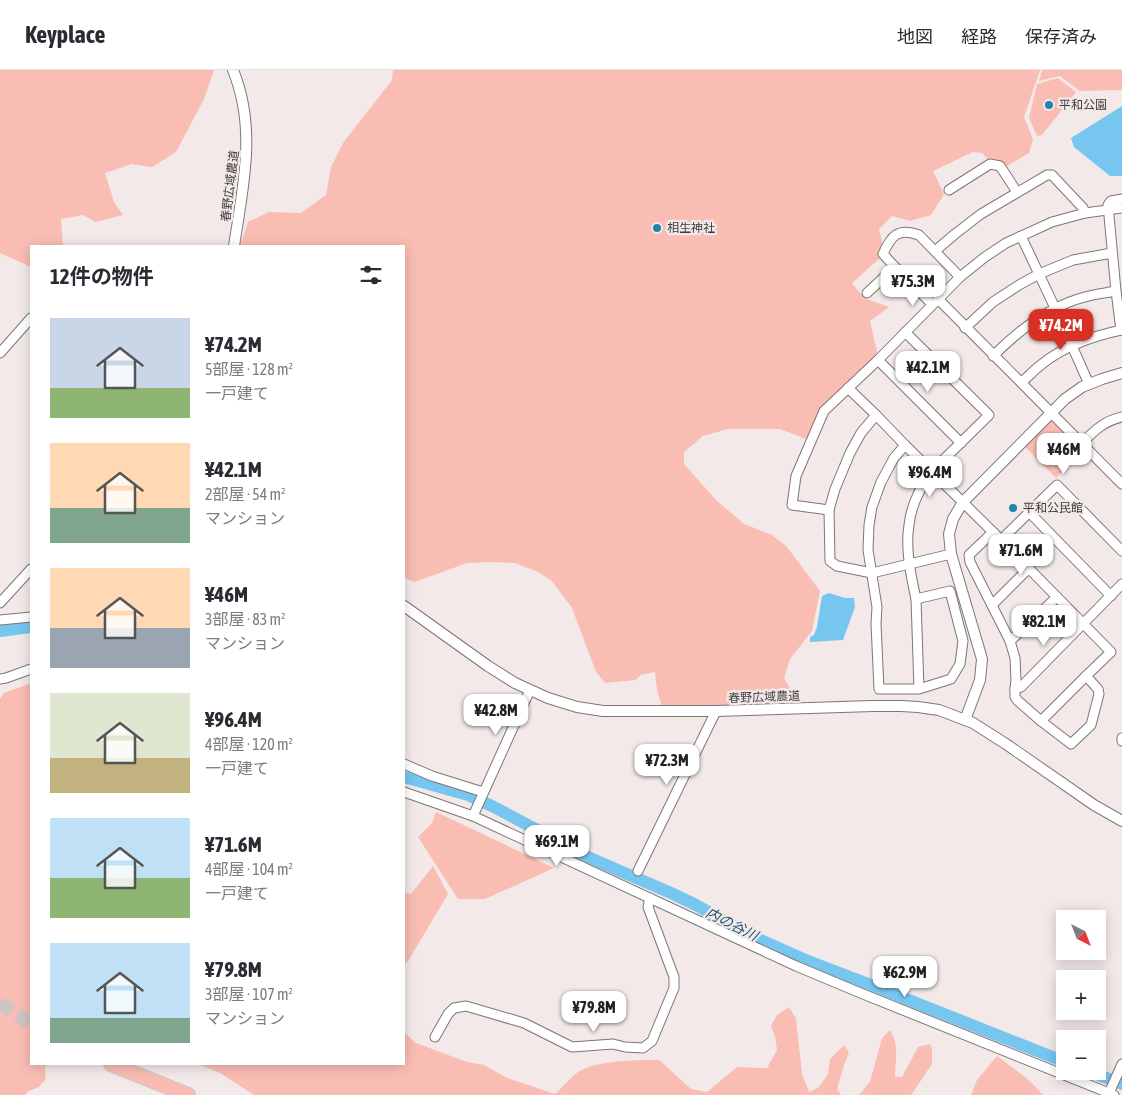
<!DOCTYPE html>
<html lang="ja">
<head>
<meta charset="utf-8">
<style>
  body { margin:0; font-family:"Asap Condensed","Noto Sans JP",sans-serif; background:#f7f7f7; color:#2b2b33; height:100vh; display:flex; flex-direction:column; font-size:19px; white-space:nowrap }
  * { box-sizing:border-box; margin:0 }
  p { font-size:16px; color:#7c7c81 }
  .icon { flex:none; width:28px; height:28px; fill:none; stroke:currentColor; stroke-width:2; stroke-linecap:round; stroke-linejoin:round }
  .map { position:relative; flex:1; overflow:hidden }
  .panel { position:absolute; left:30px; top:175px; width:375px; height:820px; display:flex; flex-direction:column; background:#fff; border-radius:0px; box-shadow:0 2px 12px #0003 }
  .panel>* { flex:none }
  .needle { width:32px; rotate:138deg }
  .tools { position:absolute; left:1056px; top:840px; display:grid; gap:10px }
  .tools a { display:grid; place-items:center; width:50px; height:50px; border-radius:0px; background:#fff; box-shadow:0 2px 12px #0003; font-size:25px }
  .price { position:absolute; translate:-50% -42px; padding:0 11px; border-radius:10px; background:#fff; color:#222; font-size:16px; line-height:32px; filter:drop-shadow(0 1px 2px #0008) }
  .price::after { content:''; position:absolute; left:50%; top:30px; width:15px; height:11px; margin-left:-8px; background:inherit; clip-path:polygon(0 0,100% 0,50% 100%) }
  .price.selected { background:#d93025; color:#fff }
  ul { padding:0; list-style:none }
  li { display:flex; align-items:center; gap:15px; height:125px; padding:0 20px }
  li span { display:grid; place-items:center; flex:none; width:140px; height:100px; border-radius:0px; color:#555 }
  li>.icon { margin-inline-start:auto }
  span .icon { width:60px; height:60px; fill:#fffc; stroke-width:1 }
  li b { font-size:21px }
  h2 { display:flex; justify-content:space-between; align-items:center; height:60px; padding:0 20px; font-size:21px }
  header { display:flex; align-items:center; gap:30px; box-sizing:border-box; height:70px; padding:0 25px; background:#fff; border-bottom:1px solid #e1e1e2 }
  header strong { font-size:24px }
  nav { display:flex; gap:28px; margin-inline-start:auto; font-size:18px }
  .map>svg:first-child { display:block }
</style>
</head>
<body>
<header>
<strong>Keyplace</strong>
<nav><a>地図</a><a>経路</a><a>保存済み</a></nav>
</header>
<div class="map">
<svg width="1122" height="1025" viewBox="0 0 1122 1025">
  <rect width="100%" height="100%" fill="#f2e9e8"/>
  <g fill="#fabdb4">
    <path d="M 0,0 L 214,0 L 204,29 L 176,82 L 152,97 L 132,94 L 105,103 L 114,132 L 123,145 L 96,152 L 83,145 L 61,149 L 63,176 L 31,176 L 31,197 L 0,183 Z"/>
    <path d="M 393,0 L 1040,0 L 1024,47 L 1033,69 L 1029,83 L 1007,96 L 990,91 L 982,83 L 973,82 L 933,101 L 944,124 L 931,145 L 910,151 L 892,146 L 879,159 L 883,175 L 880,188 L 852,213 L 864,228 L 889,237 L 870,251 L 878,286 L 820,340 L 806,369 L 780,359 L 728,359 L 703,366 L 684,382 L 684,394 L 717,431 L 744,454 L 772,465 L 787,477 L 820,521 L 812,561 L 790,589 L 784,608 L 792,622 L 790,631 L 771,637 L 662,637 L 657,620 L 655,602 L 641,605 L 635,610 L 605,613 L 596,602 L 572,538 L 552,511 L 538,502 L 515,493 L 490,492 L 467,493 L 415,512 L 404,508 L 404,176 L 240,176 L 248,152 L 269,142 L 301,143 L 326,125 L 331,97 L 343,73 L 392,10 Z"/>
    <path d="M 1042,0 L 1122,0 L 1122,20 L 1080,21 L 1060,6 L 1039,11 Z"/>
    <path d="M 1058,8 L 1076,22 L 1042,65 L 1037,66 L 1029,48 L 1037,14 Z"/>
    <path d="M 1052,348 L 1084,379 L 1056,408 L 1024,376 Z"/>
    <path d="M 31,613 L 31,994 L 47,994 C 44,998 45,1004 46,1009 L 39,1017 L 29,1021 L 25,1025 L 0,1025 L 0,629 L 4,623 Z"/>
    <path d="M 436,742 L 554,798 L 485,829 L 458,829 L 418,767 L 432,753 Z"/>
    <path d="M 433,796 L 448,824 L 408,891 L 404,896 L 404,822 L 411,824 Z"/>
    <path d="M 789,937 L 796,949 L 802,1004 L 809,1022 L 818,1018 L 828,1004 L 830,989 L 844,975 L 849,983 L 844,995 L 837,1019 L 841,1025 L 254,1025 L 220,1003 L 198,994 L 404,994 L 404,962 L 416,973 L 467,992 L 484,995 L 507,1008 L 555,1024 C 563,1017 570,1008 578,1002 C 596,990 638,990 659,990 L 691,1019 L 707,1022 L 737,997 L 767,998 L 777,980 L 775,967 L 771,956 L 777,945 Z"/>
    <path d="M 890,960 C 900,977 895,989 895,1007 L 902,1007 L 918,977 L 930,974 L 932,979 L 932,994 L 911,1025 L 859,1025 L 870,1012 L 882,968 Z"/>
    <path d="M 997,986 L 1029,1010 L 1043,1025 L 971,1025 L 977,1010 Z"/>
  </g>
  <g fill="#76c6f0">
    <path d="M 1122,36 L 1122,106 L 1110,106 L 1074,77 L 1071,68 Z"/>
    <path d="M 829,523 L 845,528 L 854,528 L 855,537 L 843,570 L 810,572 L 810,567 L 814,565 L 817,557 L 822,526 Z"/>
  </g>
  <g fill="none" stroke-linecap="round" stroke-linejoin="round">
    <g stroke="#76c6f0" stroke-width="12">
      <path d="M 0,561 L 31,557"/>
      <path d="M 404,707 L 468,725 L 494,737 L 590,788 L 671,823 L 694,834 L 756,868 L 803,889 L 871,915 L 1065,992"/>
      <path d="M 1089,1001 L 1122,1014"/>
    </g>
    <path stroke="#cec6c5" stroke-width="14" stroke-dasharray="14 7" stroke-linecap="butt" d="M 0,933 L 31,954"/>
    <g stroke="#7d7674" stroke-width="11">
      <g id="minor">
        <path d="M 949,120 L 990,94 L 1000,96 L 1017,122"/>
        <path d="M 1021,166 L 1055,238 L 1089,314"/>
        <path d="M 935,181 L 955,164 L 981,144 L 1047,105 L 1052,105 L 1083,138 L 1085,143"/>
        <path d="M 895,197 L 883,184 C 891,166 898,157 919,165 L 960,207"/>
        <path d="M 867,223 L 895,197 L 932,234"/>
        <path d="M 938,229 C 999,291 1061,352 1122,414"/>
        <path d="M 965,258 L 993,232 L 1019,215 L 1039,204 L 1073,190 L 1112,183"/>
        <path d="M 1121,260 L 1116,221 L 1108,135 L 1111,131 L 1122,129"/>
        <path d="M 905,262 L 989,345 L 932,401 C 921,416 911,436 909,455 C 905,478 911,506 916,529"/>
        <path d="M 0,283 L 31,248"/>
        <path d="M 993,286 C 1019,260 1049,236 1085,227 C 1095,224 1106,223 1116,221"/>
        <path d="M 878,290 L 961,373"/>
        <path d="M 1022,312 C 1029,306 1035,299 1042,294 C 1066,275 1093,266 1122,260"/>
        <path d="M 848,318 L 876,345 L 905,375 L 1001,470 L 1111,582 L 1086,606 L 1098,619 L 1099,624 L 1091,655 L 1071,674 L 1041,651"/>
        <path d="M 876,345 L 861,363 L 850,383 L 835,419 L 829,440 L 830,491 L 837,496 L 872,503 L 951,484"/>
        <path d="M 1082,373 C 1095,360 1104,351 1122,347"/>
        <path d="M 905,375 L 894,388 L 881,412 L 872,437 L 869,455 L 868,480 L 877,537 L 876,554 L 879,619 L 919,619 L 951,609 L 960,594 L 963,571 L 950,521 L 916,529 L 919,619"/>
        <path d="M 829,440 L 792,435 L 796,406 L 824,341 L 878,290 L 960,207 L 985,187 L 1006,173 L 1052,152 L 1085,143 L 1122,138"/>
        <path d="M 1029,442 L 1111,526"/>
        <path d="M 993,462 L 969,485 L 970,492 L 1010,571 L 1015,588 L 1016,610 L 1015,619 L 1015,627 L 1018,631 L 1041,651 L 1086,606"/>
        <path d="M 1001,470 L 1057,415 L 1122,481"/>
        <path d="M 0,533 L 31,499"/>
        <path d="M 992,535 L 1029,498"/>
        <path d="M 0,550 L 31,547"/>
        <path d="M 1010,571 L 1057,527"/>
        <path d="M 0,609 L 6,608 L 31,599"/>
        <path d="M 1015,619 L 1021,617 L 1122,514"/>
        <path d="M 1122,668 L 1122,671"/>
        <path d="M 404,694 L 432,706 L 483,722"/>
        <path d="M 404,722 L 473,746 L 796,896 L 863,924 L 1114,1025"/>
        <path d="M 473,746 L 530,620"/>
        <path d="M 638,801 L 716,641"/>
        <path d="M 435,967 L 448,944 L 454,938 L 466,936 L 524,953 L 572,977 L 613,974 L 625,977 L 643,978 L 652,971 L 674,918 L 674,907 L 648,837 L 650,828"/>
        <path d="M 1109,1023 L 1122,994"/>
      </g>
    </g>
    <g stroke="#7d7674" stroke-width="12">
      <g id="tertiary">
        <path d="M 233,0 C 257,59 243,116 234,176"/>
        <path d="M 404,536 L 488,596 L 515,613 L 548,628 L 577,637 L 603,641 L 716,641 L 873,636 L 901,636 L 918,637 L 939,640 L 973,653 L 1006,674 L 1094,735 L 1122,751"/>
        <path d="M 965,650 L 980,610 L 982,589 L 951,484 L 949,464 L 953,449 L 963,432 L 1065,329 L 1082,317 L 1102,309 L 1122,303"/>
      </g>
    </g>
    <g stroke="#c9c8c8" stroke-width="16">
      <path id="primary" d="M 111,994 L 188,1025"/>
    </g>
    <use href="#minor" stroke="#fff" stroke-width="9"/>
    <use href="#tertiary" stroke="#fff" stroke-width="10"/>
    <use href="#primary" stroke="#fabbb3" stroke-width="14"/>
  </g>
  <g fill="#2283ae" stroke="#f2e9e8" stroke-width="2">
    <circle cx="1049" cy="35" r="5"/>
    <circle cx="657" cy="158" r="5"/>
    <circle cx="1013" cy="438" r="5"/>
  </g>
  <g text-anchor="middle" stroke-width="4.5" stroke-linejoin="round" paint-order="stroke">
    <g font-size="12" fill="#3f3c3b" stroke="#f2e9e8" text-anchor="start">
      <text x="1059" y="39">平和公園</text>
      <text x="667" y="162">相生神社</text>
      <text x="1023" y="442">平和公民館</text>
    </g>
    <g font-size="12" fill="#3f3c3b" stroke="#f2e9e8">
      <text transform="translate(230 116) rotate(-83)" y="4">春野広域農道</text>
      <text transform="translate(764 627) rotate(-2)" y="4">春野広域農道</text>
    </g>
    <g font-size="14" font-style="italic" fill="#195774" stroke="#f2e9e8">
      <text transform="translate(732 854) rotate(27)" y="5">内の谷川</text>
    </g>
  </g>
</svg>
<div class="tools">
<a><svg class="needle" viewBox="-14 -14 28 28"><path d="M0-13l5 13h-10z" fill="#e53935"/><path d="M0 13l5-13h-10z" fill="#7c7c81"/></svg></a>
<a>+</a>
<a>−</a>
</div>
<b class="price" style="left:913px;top:237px">¥75.3M</b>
<b class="price selected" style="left:1061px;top:281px">¥74.2M</b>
<b class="price" style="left:928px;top:323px">¥42.1M</b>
<b class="price" style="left:1064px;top:405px">¥46M</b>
<b class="price" style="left:930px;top:428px">¥96.4M</b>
<b class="price" style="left:1021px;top:506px">¥71.6M</b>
<b class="price" style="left:1044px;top:577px">¥82.1M</b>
<b class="price" style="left:496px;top:666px">¥42.8M</b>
<b class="price" style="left:667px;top:716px">¥72.3M</b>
<b class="price" style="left:557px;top:797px">¥69.1M</b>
<b class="price" style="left:905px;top:928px">¥62.9M</b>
<b class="price" style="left:594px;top:963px">¥79.8M</b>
<section class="panel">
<h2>12件の物件<svg class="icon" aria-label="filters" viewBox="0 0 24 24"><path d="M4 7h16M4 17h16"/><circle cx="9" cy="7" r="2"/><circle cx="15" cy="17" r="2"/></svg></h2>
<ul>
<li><span style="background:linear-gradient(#c9d6e8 70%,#8fb573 0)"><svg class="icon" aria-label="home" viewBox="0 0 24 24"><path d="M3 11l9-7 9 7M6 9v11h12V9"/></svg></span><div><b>¥74.2M</b><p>5部屋 · 128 m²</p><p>一戸建て</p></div></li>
<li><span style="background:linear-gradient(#ffd9b3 65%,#7fa58c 0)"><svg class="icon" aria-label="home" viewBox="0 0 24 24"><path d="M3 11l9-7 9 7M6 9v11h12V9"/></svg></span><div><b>¥42.1M</b><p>2部屋 · 54 m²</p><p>マンション</p></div></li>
<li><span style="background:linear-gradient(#ffd9b3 60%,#9aa5b1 0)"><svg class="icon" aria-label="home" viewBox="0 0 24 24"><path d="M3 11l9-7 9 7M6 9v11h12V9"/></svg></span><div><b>¥46M</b><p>3部屋 · 83 m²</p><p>マンション</p></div></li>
<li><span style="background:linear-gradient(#dfe7d0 65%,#c2b280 0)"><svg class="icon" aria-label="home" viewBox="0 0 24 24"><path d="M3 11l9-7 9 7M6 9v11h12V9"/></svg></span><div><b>¥96.4M</b><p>4部屋 · 120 m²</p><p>一戸建て</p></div></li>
<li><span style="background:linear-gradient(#bfe0f5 60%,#8fb573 0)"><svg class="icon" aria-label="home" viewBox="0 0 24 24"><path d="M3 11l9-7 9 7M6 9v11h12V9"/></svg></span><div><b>¥71.6M</b><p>4部屋 · 104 m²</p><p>一戸建て</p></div></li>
<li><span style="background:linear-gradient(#bfe0f5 75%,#7fa58c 0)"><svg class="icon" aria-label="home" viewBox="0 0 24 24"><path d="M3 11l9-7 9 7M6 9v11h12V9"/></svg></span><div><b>¥79.8M</b><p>3部屋 · 107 m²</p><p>マンション</p></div></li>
</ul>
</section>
</div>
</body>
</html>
